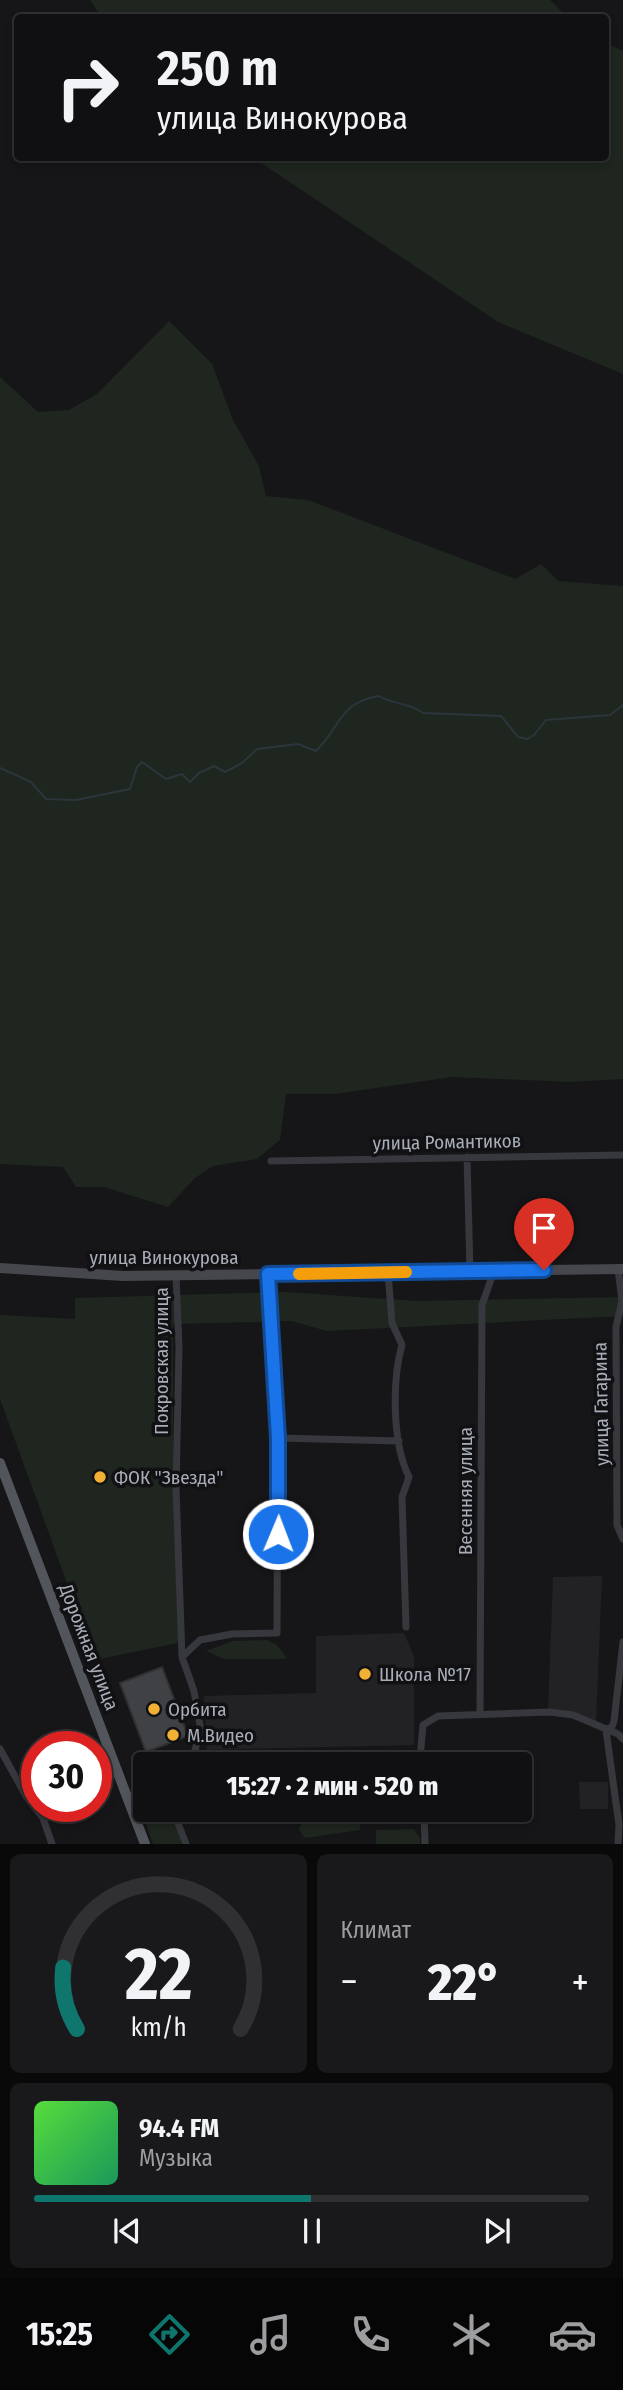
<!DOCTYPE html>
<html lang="ru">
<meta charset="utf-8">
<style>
:root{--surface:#101012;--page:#19191b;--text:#f1f3f6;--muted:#9c9d9f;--line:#303032;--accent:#0f766e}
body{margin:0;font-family:"Fira Sans Condensed",sans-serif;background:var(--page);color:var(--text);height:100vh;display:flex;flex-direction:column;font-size:26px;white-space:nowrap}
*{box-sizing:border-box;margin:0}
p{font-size:23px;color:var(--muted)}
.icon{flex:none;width:38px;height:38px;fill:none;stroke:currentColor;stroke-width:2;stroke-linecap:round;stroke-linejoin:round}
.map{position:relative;height:1844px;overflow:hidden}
.panel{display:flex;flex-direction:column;gap:10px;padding:10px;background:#09090a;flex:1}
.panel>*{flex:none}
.guide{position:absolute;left:14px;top:14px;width:595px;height:147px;border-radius:7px;box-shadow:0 4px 10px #0003,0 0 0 2px var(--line);background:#101012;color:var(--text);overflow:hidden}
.speed{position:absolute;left:21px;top:1731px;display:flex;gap:14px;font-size:35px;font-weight:700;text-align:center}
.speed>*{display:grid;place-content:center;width:91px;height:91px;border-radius:50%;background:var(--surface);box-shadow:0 4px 10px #0003,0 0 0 2px var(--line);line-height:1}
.speed .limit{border:10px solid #d22;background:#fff;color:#111}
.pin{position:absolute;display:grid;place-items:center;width:60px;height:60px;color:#fff;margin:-72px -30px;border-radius:50% 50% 50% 0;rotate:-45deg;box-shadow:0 0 7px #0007}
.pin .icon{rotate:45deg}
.me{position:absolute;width:77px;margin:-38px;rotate:1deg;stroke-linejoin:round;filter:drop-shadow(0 0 5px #0008)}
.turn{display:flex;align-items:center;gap:24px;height:147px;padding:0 28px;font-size:32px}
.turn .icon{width:91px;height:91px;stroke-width:2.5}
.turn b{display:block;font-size:49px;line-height:60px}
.big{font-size:52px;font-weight:800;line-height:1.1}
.panel .widget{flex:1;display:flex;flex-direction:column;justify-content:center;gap:10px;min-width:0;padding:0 24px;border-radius:10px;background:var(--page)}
.panel .dial{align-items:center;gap:0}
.dial svg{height:182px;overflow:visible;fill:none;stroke:var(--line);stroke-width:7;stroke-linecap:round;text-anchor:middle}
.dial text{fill:var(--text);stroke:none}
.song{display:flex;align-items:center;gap:21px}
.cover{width:84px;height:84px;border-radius:10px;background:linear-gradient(135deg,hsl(110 70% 55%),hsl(150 70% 35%))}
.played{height:7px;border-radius:4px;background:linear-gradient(90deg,var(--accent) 50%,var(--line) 50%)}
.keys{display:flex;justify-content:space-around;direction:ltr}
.heat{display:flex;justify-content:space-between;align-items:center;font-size:38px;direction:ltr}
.panel .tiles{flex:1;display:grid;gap:10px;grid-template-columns:1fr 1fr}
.widget:last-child{grid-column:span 2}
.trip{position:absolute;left:133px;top:1752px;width:399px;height:70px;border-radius:7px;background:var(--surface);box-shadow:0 4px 10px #0003,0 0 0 2px var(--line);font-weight:800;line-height:70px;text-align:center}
.menu{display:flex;height:112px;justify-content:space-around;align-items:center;background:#060607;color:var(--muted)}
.menu .icon{width:49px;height:49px}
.menu .active{color:var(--accent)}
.menu b{font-size:32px;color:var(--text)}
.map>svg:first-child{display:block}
.built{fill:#222225}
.green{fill:#1e261f}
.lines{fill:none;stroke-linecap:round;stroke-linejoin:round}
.stream{stroke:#2c353c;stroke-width:2}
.building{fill:#404145;stroke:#303034;stroke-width:2}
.street{stroke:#37383d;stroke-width:7}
.secondary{stroke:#45474d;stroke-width:10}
.primary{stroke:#53555c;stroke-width:10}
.route-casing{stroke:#114b97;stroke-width:18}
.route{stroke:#1a73e8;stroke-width:12}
.slow{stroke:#f59e0b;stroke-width:12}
.poi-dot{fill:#f2b134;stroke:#111113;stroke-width:2.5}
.labels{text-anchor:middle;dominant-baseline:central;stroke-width:7;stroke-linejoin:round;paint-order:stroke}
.street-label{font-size:19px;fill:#a8adb8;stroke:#111113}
.poi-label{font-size:19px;fill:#a8adb8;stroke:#111113;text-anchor:start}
</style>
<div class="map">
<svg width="623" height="1844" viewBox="0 0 623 1844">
<rect width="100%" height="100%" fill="#161618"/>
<!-- built -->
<path class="built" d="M602 1576 596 1723 548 1711 553 1577Z
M404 1633 414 1656V1745L207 1750 204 1696 316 1693V1636Z
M579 1782H608V1809H580Z"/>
<!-- green -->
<path class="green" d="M90 0H550L567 17 102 18Z
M606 43 623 51V374L498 322 254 158H606Z
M169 321 212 364 233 420 259 466 266 496 308 500 515 579 541 564 558 581 623 586V1079L570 1082 452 1077 335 1094H286L280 1140 257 1159 213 1166 195 1178 168 1207 104 1187H76L63 1167 0 1164V377L38 412 69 410 97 394Z
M286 1292 417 1301 623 1297V1316L327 1331 291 1321 173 1324V1488L178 1639 177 1643 95 1660 0 1399V1315L75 1319V1298Z
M267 1640 277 1645 286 1657 285 1659H224L206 1651 233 1641Z
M147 1810H170L182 1844H153L142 1812Z
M306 1810 361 1811 360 1830 305 1838 299 1830Z
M414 1829 420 1838V1844H376V1830Z"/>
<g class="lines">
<!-- stream -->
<path class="stream" d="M0 768 31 782 46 799 76 800 130 789 137 767 142 762 166 779 182 774 190 782 199 773 214 766 225 772 242 763 257 749 298 744 316 751C340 728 339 702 379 696 393 705 409 702 423 713L501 716 518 737 527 739 534 735 546 720 610 715 623 705"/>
</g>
<!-- building -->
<path class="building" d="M162 1667 188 1736 146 1752 120 1683Z"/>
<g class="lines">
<!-- street -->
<path class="street" d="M467 1157 470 1271
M271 1161 623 1155
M618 1269 622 1301 616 1327 617 1525 623 1539
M388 1272 392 1323 402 1345C392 1380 392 1443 409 1477L402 1497 406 1627
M176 1275 179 1347 176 1488 182 1657
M278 1438 399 1441
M480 1714 482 1305 494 1271
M0 1749 26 1796 43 1818 52 1844
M193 1756 201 1731 194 1691 182 1657 200 1640 232 1634 277 1633 278 1438 268 1274
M185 1764 193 1756 420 1758 423 1725 438 1716 549 1712 573 1715 618 1734 623 1739
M130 1806 145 1799
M173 1810 186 1844
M424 1810 425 1844
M618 1844 619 1825 606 1730 612 1727 614 1721 623 1642"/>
<!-- secondary -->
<path class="secondary" d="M0 1268 123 1276 623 1269"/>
<!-- primary -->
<path class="primary" d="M0 1463 145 1844"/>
</g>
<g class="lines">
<defs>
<path id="route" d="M278 1534V1438L268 1274 544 1270"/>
</defs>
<!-- route casing -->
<use href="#route" class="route-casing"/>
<!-- route -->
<use href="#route" class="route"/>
<!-- slow -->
<path class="slow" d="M299 1274 406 1272"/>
</g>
<!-- markers -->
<g class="poi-dot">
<circle cx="100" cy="1477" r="7"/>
<circle cx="365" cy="1674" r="7"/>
<circle cx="154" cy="1709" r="7"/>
<circle cx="173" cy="1735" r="7"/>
</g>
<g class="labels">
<!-- street labels -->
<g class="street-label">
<text transform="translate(447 1142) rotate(-1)">улица Романтиков</text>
<text x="164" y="1257">улица Винокурова</text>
<text transform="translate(161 1361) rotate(-90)">Покровская улица</text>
<text transform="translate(601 1404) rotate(-91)">улица Гагарина</text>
<text transform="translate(465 1491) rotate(-90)">Весенняя улица</text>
<text transform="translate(89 1647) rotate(69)">Дорожная улица</text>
</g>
<!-- poi labels -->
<g class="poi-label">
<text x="114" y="1477">ФОК "Звезда"</text>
<text x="379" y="1674">Школа №17</text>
<text x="168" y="1709">Орбита</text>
<text x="187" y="1735">М.Видео</text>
</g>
</g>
</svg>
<div class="speed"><div class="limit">30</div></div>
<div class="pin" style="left:544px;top:1270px;background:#d93025"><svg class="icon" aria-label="arrive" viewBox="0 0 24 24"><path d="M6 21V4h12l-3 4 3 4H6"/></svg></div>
<svg class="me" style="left:278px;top:1534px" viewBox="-20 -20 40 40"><circle r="17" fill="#1a73e8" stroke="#fff" stroke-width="3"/><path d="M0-11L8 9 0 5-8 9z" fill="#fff"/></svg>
<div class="trip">15:27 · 2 мин · 520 m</div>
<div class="guide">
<div class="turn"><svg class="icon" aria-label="right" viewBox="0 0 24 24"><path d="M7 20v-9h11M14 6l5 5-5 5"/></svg><div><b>250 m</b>улица Винокурова</div></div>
</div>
</div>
<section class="panel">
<div class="tiles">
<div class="widget dial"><svg viewBox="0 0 100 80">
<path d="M14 69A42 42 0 1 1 86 69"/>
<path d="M14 69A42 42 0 0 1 8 42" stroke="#0f766e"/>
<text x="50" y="56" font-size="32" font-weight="700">22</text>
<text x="50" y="72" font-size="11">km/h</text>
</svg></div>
<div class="widget"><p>Климат</p>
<div class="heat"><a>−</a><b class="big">22°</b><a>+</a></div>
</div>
<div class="widget">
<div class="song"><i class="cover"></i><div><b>94.4 FM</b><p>Музыка</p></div></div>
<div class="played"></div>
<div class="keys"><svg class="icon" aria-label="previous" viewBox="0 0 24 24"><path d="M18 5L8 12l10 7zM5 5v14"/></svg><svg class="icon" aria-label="pause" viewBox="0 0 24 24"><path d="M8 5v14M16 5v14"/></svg><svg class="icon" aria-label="next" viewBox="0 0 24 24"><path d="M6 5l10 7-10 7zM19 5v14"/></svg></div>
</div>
</div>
</section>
<nav class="menu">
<b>15:25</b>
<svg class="icon active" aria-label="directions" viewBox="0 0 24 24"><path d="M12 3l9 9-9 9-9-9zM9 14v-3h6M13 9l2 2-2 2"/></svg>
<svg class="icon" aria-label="music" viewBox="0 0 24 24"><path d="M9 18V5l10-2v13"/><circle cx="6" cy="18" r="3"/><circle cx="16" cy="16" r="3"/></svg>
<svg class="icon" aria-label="phone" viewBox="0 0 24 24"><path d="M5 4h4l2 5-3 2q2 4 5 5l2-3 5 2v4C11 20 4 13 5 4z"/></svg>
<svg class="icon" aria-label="climate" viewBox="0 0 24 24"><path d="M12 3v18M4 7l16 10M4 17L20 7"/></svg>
<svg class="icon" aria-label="car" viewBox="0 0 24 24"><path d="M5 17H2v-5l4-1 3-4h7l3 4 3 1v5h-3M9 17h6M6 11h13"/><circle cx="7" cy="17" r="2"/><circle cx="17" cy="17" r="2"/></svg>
</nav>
